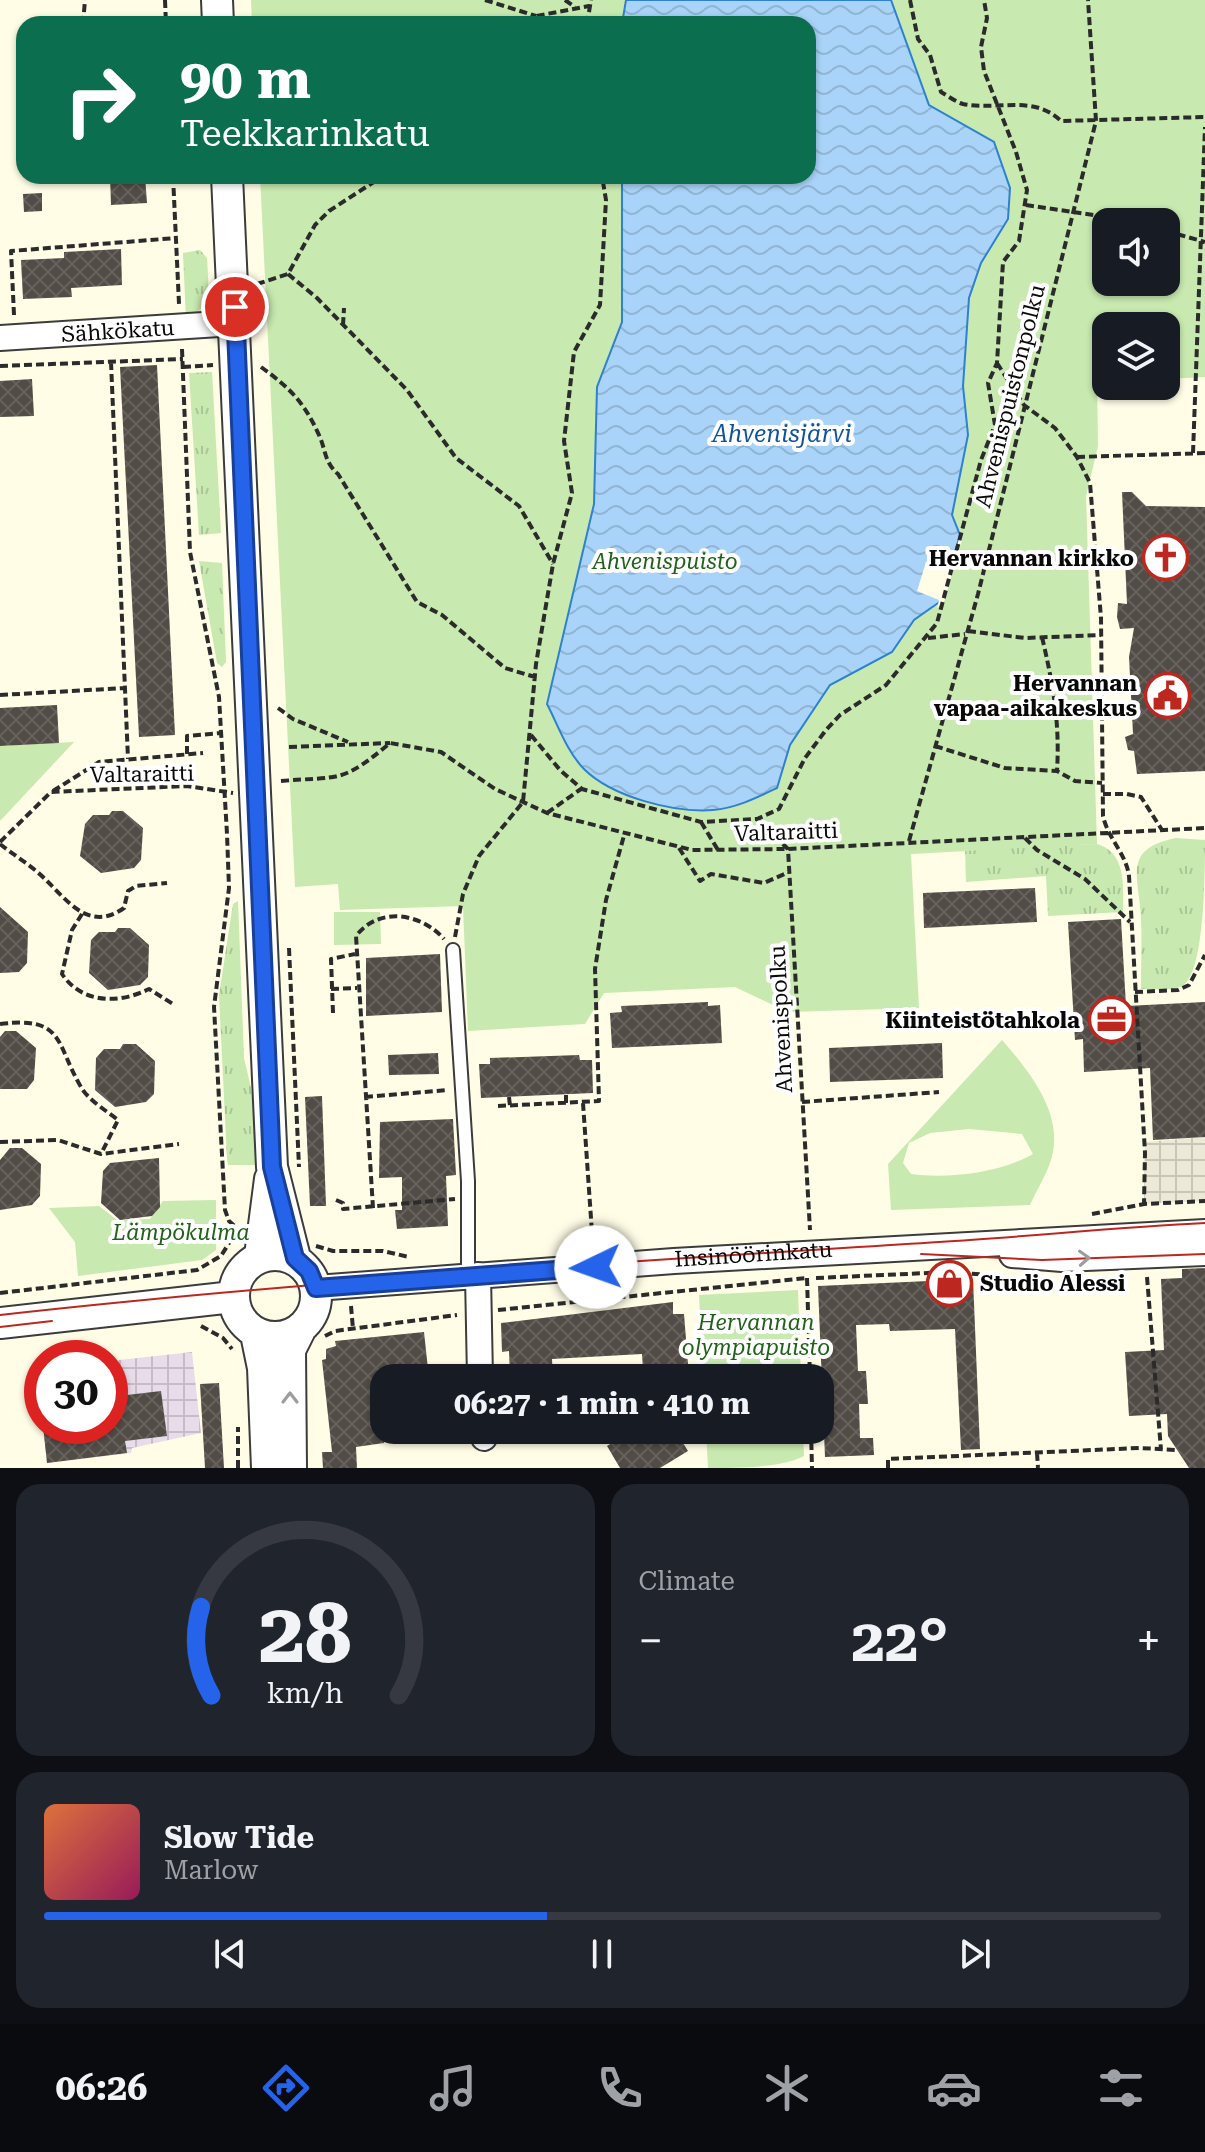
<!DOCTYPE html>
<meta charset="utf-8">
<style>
:root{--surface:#171b24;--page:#20242c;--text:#f1f3f6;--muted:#9ea1a6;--line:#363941;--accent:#2563eb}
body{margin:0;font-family:"Roboto Serif",serif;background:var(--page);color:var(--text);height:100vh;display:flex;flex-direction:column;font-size:30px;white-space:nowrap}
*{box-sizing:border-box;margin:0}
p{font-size:26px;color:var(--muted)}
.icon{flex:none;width:44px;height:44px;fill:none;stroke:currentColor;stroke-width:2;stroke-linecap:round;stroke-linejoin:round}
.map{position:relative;height:1468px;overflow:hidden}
.panel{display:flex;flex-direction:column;gap:16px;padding:16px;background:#0d0f14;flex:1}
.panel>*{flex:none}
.hud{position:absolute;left:16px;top:16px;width:800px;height:168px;border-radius:24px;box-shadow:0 2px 6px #0004;background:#0b6e4f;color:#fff;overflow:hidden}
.tools{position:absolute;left:1092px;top:208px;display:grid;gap:16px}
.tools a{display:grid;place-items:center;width:88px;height:88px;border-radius:16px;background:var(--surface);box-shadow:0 2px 6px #0004;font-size:40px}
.speed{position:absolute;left:24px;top:1340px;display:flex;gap:16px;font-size:40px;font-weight:700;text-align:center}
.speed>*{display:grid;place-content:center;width:104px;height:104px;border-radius:50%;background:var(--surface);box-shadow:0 2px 6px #0004;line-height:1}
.speed .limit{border:12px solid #d22;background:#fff;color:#111}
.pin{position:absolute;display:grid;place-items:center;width:68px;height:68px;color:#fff;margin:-34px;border:4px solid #fff;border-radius:50%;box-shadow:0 2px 8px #0007}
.me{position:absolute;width:88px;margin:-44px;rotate:267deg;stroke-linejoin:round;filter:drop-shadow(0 0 6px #0008)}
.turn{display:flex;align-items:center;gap:28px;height:168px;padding:0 32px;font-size:36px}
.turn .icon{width:104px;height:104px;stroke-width:2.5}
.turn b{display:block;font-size:56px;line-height:68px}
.big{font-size:60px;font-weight:700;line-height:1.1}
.panel .tile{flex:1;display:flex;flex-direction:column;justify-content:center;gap:12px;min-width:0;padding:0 28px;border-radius:24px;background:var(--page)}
.panel .dial{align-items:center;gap:0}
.dial svg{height:208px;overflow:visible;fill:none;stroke:var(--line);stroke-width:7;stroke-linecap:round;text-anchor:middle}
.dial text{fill:var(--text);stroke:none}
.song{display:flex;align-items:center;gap:24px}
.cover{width:96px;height:96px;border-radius:12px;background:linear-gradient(135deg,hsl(20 70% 55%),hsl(330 70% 35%))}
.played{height:8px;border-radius:4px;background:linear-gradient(90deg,var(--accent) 45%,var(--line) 45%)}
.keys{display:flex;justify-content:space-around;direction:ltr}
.heat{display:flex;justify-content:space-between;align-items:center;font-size:44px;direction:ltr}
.panel .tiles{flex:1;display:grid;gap:16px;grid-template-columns:1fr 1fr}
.tile:last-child{grid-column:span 2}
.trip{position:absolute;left:370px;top:1364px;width:464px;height:80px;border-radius:24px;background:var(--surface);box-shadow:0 2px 6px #0004;font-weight:700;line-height:80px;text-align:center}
.dock{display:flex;height:128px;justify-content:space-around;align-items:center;background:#090b0e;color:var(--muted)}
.dock .icon{width:56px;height:56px}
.dock .selected{color:var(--accent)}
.dock b{font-size:36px;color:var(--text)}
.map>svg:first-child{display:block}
.industrial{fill:url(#industrial-grid)}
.grass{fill:url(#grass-tufts)}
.park{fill:#c8e9b0;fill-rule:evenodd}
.plaza{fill:url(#plaza-grid)}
.water{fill:url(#water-waves);stroke:#2e80d1;stroke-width:2}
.pier{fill:#fffde6}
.building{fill:url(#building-cross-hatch)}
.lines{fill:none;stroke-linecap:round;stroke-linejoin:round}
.service-casing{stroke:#3c3c3c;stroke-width:16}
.minor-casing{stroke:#3c3c3c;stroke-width:28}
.tertiary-casing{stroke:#3c3c3c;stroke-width:34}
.path{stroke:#2b2b2b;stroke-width:4;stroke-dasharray:8 4;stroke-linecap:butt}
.service{stroke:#fff;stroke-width:12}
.minor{stroke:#fff;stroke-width:24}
.tertiary{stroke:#fff;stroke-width:30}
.tram{stroke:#bc271f;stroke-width:2}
.oneway{stroke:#9d9d9d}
.route-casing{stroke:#184099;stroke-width:20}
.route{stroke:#2563eb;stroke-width:14}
.labels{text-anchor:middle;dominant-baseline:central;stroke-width:8;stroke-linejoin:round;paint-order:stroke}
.street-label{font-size:22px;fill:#090909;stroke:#fff}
.poi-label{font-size:22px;font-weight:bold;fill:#090909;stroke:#fff;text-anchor:end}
.park-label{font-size:22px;font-style:italic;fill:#216119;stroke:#fff}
.water-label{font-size:24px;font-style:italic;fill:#11529d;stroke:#fff}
</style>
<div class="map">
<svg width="1205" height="1468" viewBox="0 0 1205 1468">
<defs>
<pattern id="industrial-grid" width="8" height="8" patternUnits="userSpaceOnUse" patternTransform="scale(2)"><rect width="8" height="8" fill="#e9dcea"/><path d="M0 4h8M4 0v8" fill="none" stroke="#c6bbc7"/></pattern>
<pattern id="grass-tufts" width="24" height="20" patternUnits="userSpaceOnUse" patternTransform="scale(2)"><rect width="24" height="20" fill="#c8e9b0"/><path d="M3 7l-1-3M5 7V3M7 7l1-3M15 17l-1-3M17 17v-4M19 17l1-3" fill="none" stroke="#aac696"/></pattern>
<pattern id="plaza-grid" width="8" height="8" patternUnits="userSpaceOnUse" patternTransform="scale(2)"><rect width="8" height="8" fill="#ede9d7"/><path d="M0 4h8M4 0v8" fill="none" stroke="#cac6b7"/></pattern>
<pattern id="water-waves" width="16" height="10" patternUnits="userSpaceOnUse" patternTransform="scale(2)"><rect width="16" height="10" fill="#a9d3f8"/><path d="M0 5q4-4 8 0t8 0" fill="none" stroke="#90b4d3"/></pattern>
<pattern id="building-cross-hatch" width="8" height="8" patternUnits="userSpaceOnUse" patternTransform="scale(2)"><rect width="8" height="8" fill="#524c46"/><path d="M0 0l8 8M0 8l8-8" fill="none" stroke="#66615c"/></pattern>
</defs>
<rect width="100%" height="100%" fill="#fffde6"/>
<!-- industrial -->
<path class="industrial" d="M192 1352 201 1433 132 1448 131 1453 47 1463 43 1426H110V1361Z"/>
<!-- grass -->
<path class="grass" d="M200 250 207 258C208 283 214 307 186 319L183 253Z
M212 372 221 533 199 535 189 373Z
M199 561 222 563 226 662 222 667 217 663Z
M1176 838 1205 840C1205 872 1205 967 1184 985 1174 991 1153 989 1141 989 1141 966 1142 943 1141 920 1140 879 1120 849 1176 838Z
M1097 844C1127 853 1123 886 1123 912L1048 916 1046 876 966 882 965 849Z
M238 901 244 1058 256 1109 257 1165H228L227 1159 219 995 233 904Z"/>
<!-- park -->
<path class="park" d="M251 0H1205V377L1166 379V326H1106V381L1097 382 1098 446 1086 496 1097 844 911 854 919 1008 788 1012 735 987 604 993 585 1024 468 1031 463 906 340 910 338 884 295 887 260 176H808V24H252ZM1106 222H1166V282H1106Z
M74 742 0 821V746Z
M334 912H380L381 944 334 945Z
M1002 1040C1028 1070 1061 1110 1053 1152 1050 1169 1037 1189 1030 1205L891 1210 888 1164ZM969 1129 1022 1134 1033 1154C1000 1173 948 1179 911 1174L903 1163 909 1143 930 1133Z
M216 1200V1250L202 1260 78 1276 75 1242 49 1208 99 1206 117 1220 150 1219 163 1201Z
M798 1290 801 1378H703L699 1295Z
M706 1430H803L804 1456C781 1468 736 1468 708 1468Z"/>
<!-- plaza -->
<path class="plaza" d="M1205 1137V1201L1144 1204 1145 1142Z"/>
<!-- water -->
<path class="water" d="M626 0H891L929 105 994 142 1010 188 1008 219 981 263 969 298 963 386 968 435 952 515 960 535 941 601 914 620 892 652 830 685 790 745 777 788C756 798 736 808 713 810 674 813 612 797 584 769 567 752 558 725 547 704L594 504 597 387 622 322V176H808V24H622Z"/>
<!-- pier -->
<path class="pier" d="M959 539 962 540 944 602 937 608 939 600 917 591 926 562 951 565Z"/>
<!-- building -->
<path class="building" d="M110 176H145L147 203 111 205Z
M42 193V211L24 212 23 194Z
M121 249 122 285 71 288 72 297 23 299 21 260 64 258V252Z
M157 365 175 735 139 737 120 367Z
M32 379 34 416 0 417V381Z
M1122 492H1132L1146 506 1205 507V771L1137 774 1134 751 1128 750 1125 737 1133 734 1129 657 1134 628 1120 629 1117 617 1118 603 1127 604Z
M57 705 59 743 0 746V708Z
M112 811H123L143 828 141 860 134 868 101 873 80 856 85 824 93 815H109Z
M1035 888 1037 922 924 928 923 893Z
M0 907 28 932 27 963 19 972 0 973Z
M1121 919 1126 1006 1205 1002V1137L1153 1140 1150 1068 1084 1072 1083 1039 1075 1040 1068 922Z
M118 928H130L149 945 148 977 140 985 108 990 89 973 91 940 99 932H115Z
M440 954 442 1012 366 1016V958Z
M708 1002V1006L720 1005 722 1043 612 1048 610 1013 622 1012 621 1006Z
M5 1031H16L36 1048 34 1080 27 1089H0V1037Z
M942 1043 943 1078 830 1082 829 1048Z
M123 1044H136L155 1061 154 1094 146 1102 115 1107 95 1090 96 1058 104 1049H120Z
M438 1053 439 1074 389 1075 388 1055Z
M579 1055 580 1060H592L593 1093 481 1098 479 1064H490V1058Z
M322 1096 326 1206H310L305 1097Z
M453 1119 456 1175 446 1176 448 1226 397 1229 395 1210H402V1177L379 1178 380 1122Z
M10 1148H22L41 1164 40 1196 32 1205 0 1210V1160Z
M159 1158 160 1207 152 1216 120 1220 101 1203 103 1171 110 1163Z
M1205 1268V1468H1189L1168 1436 1167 1414 1129 1416 1125 1352 1164 1350 1161 1279 1182 1278V1269Z
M973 1279 980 1449 961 1450 955 1329 890 1331 889 1324 856 1325 858 1371H866L868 1404H859L860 1438H873L874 1455 825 1457 818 1286Z
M673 1302V1314H684L688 1364 643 1370 642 1354 552 1359 553 1378H510L509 1351 502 1352 501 1323Z
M424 1332 429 1378H384V1443L356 1447 357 1468H323L322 1452H332L322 1360 326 1359V1349L336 1346 335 1341Z
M219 1383 224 1468H205L200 1384Z
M161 1391 167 1436 125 1441 127 1453 47 1463 43 1426H110V1397Z
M633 1430H675L688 1451 660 1468H620L607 1446Z"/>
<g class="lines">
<defs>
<path id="service" d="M453 950 468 1181V1276"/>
<g id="minor">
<path id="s1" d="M0 338 235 323"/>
<path d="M1012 1255 1062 1259 1205 1253"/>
<path d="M478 1275 480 1378"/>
<path d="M316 1288 674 1261 1205 1232"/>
<path d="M483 1430 484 1438"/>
</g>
<path id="tertiary" d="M217 0 218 24
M227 176 272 1167 295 1258
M234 1296a41 41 0 1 1 82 0a41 41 0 1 1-82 0Z
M260 1256 270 1179
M0 1323 233 1297
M256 1334 263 1368 267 1468
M291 1468 290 1350 300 1330"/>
</defs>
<!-- service casing -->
<use href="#service" class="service-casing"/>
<!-- minor casing -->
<use href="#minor" class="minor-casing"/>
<!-- tertiary casing -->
<use href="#tertiary" class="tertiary-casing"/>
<!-- path -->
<path class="path" d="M165 0 166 24
M485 0 536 16
M565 0 575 7
M910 0 918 39 930 55 941 92C948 96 956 102 963 104 998 111 1033 94 1061 121L1205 117
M83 24 85 0
M528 24 536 16 589 6
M587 24 591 0
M173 176 179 304
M435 176 436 179
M1026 205 1141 222
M1166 231 1205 242
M288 274 317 298 407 390 456 458 519 506 553 564
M257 284 288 274 315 225 329 211 383 176
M14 315 11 251 176 238
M343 325 344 308
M182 349 190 552 219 697 227 834 229 888 214 1007 225 1210 229 1221 238 1229
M111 362 128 759
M997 363 1024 405 1055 428 1077 457 1090 483 1101 618 1103 816C1108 839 1126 853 1129 876L1145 1153 1144 1204
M0 366 183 359
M183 367 213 365
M261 367C290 388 304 402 319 435 326 450 324 462 338 474L417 602 442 615 505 668 535 677
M1193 453 1205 127
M1077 457 1205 453
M968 631 1025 638 1101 635
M1042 637C1053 684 1060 723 1057 771
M928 638 965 634
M0 695 125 688
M278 708 293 719 348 742
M531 735 560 770 582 789 701 822 757 819 779 809 805 758 826 730 840 715 886 685 937 623 981 460 995 425 988 383 997 363 1003 262 1019 241 1027 190 1016 152 984 71 981 47 987 18 984 0
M935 746 1005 768 1057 771 1075 781 1102 783
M289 747 390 743
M187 754V736L221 733
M281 781C341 776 341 784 390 743L441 752 495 789 547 813 692 850 788 849 1205 828
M53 791 99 762 203 753
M1103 794H1127L1141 797 1162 830
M547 813 581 789
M757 819 788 849 810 1230
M701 822 718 850
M1025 838 1037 850 1085 879 1130 922
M909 841 978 594 1096 121 1088 0
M0 842 51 792 187 786 233 793
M0 844C15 856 32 866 45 879 67 900 89 933 124 908L128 891 136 886 167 883
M679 848 700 881 711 874 764 883 789 872
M82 914 72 930 62 974C82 1004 119 1004 149 989L173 1004
M455 937 463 894 479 856 523 802 536 664 553 564 572 493 564 441 574 352 600 305 606 200 602 176
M289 948 299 1167
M331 989 357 988
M1135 992 1178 990 1189 985 1205 955
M333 1013 331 959 355 954
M0 1024C65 1016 55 1043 81 1087 88 1100 107 1111 118 1120L101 1154
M566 1095V1104
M365 1097 448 1090
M509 1097 510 1106
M802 1102 939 1092
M583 1103 593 1247
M498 1106 599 1101 595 969 606 900 625 832
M0 1142 58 1140 101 1154 179 1144
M336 1200 343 1203V1209L455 1199
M373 1208 356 936C379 906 421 913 444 939
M1092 1214 1144 1204 1205 1201
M316 1246 333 1251H383L409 1257
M1147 1277 1161 1450
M807 1278 810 1378
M816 1278 950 1272 1003 1276
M0 1293 197 1270 221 1256 237 1230
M351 1306 353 1329
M498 1310 807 1278
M201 1326 223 1338 232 1349
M325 1336 335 1331 457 1315
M811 1430 812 1468
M1037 1453 1038 1468
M238 1468V1427
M888 1468V1459L1139 1448 1177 1450"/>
<!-- service -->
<use href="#service" class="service"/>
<!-- minor -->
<use href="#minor" class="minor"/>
<!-- tertiary -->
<use href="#tertiary" class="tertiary"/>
<!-- tram -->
<g class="tram">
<path d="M921 1254 1042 1260 1205 1254"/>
<path id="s2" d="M0 1315C312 1280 625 1262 939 1242 1027 1237 1116 1227 1205 1223"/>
<path d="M0 1327 52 1321"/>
</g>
</g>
<!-- one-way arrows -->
<defs><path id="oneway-chevron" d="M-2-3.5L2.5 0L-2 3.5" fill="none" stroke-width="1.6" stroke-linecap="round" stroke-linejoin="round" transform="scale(2)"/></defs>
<g class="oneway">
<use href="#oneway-chevron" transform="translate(1084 1258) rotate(-3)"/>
<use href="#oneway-chevron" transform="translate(290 1398) rotate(-90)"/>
</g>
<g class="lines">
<defs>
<path id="route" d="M235 307 272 1167 295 1258 309 1271 316 1288 596 1267"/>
</defs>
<!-- route casing -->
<use href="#route" class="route-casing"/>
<!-- route -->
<use href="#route" class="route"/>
</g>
<!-- icons -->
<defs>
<symbol id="church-ring" viewBox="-11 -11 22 22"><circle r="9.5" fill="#fff" stroke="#bc271f" stroke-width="1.5"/><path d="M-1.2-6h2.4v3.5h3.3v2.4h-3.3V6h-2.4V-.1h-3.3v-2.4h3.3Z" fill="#bc271f"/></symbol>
<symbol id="civic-ring" viewBox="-11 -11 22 22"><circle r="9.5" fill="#fff" stroke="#bc271f" stroke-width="1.5"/><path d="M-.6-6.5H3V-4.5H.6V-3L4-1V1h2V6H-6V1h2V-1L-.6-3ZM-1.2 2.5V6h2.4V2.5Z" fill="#bc271f"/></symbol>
<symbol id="office-ring" viewBox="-11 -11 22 22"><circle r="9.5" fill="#fff" stroke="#bc271f" stroke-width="1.5"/><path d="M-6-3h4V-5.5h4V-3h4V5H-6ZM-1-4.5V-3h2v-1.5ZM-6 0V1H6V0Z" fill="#bc271f"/></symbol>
<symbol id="shop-ring" viewBox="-11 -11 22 22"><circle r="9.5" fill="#fff" stroke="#bc271f" stroke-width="1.5"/><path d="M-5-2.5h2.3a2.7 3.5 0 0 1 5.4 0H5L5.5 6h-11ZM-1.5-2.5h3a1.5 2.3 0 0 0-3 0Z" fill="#bc271f"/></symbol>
</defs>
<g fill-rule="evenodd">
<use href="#church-ring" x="1140" y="532" width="51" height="51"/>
<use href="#civic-ring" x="1142" y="670" width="51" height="51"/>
<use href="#office-ring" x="1086" y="994" width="51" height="51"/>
<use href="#shop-ring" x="924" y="1258" width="51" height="51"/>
</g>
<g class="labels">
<!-- street labels -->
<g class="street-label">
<text stroke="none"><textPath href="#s1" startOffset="118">Sähkökatu</textPath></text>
<text transform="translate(1010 396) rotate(-76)">Ahvenispuistonpolku</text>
<text transform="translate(142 774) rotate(-1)">Valtaraitti</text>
<text transform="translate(786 832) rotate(-2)">Valtaraitti</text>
<text transform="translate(781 1019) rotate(-93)">Ahvenispolku</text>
<text stroke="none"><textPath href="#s2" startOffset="756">Insinöörinkatu</textPath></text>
</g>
<!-- poi labels -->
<g class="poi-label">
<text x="1134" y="558">Hervannan kirkko</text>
<text x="1137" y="683">Hervannan<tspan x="1137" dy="25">vapaa-aikakeskus</tspan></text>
<text x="1080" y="1020">Kiinteistötahkola</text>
<text x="980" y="1283" text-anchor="start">Studio Alessi</text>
</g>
<!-- park labels -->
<g class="park-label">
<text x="665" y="561">Ahvenispuisto</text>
<text x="181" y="1232">Lämpökulma</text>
<text x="756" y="1322">Hervannan<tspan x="756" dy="25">olympiapuisto</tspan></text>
</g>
<!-- water labels -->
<g class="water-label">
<text x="782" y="434">Ahvenisjärvi</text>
</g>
</g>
</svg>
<div class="tools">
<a><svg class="icon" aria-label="sound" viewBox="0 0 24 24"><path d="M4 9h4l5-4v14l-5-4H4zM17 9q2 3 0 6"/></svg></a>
<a><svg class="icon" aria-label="layers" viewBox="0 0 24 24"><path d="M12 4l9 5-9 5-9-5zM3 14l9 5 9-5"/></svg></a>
</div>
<div class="speed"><div class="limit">30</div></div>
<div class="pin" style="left:235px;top:307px;background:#d93025"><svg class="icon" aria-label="arrive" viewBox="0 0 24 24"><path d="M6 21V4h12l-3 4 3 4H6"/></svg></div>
<svg class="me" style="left:596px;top:1267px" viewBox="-20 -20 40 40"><circle r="19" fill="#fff"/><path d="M0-13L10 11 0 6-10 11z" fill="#2563eb"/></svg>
<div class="trip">06:27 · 1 min · 410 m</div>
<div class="hud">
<div class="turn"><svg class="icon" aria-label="right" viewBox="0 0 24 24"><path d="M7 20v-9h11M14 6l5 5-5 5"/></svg><div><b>90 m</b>Teekkarinkatu</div></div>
</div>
</div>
<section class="panel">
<div class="tiles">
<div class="tile dial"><svg viewBox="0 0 100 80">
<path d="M14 69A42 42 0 1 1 86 69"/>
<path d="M14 69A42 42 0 0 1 10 35" stroke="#2563eb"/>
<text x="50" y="56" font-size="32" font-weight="700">28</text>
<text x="50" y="72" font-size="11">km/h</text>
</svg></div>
<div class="tile"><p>Climate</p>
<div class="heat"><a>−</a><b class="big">22°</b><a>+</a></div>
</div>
<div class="tile">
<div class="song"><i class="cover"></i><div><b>Slow Tide</b><p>Marlow</p></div></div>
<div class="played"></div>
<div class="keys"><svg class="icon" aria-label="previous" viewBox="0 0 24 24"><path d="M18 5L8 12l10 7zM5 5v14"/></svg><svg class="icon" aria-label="pause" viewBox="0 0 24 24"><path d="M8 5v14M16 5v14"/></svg><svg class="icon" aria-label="next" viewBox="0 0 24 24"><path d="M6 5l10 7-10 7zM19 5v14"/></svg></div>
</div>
</div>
</section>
<nav class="dock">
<b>06:26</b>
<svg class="icon selected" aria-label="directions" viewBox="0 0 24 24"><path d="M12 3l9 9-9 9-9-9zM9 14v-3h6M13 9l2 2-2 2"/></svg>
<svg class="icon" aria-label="music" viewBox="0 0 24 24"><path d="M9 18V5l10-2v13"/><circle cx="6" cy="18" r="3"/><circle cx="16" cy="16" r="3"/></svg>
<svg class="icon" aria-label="phone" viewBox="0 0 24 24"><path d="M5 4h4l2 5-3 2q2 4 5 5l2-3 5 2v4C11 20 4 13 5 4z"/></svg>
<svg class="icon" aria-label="climate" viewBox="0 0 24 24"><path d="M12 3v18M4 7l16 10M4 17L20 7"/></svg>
<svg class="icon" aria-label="car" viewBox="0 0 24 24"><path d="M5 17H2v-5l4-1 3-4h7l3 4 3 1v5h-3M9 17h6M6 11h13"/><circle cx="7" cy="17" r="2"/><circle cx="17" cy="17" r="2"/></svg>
<svg class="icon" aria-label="filters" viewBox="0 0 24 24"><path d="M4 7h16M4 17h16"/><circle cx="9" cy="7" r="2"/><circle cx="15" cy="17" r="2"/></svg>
</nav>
